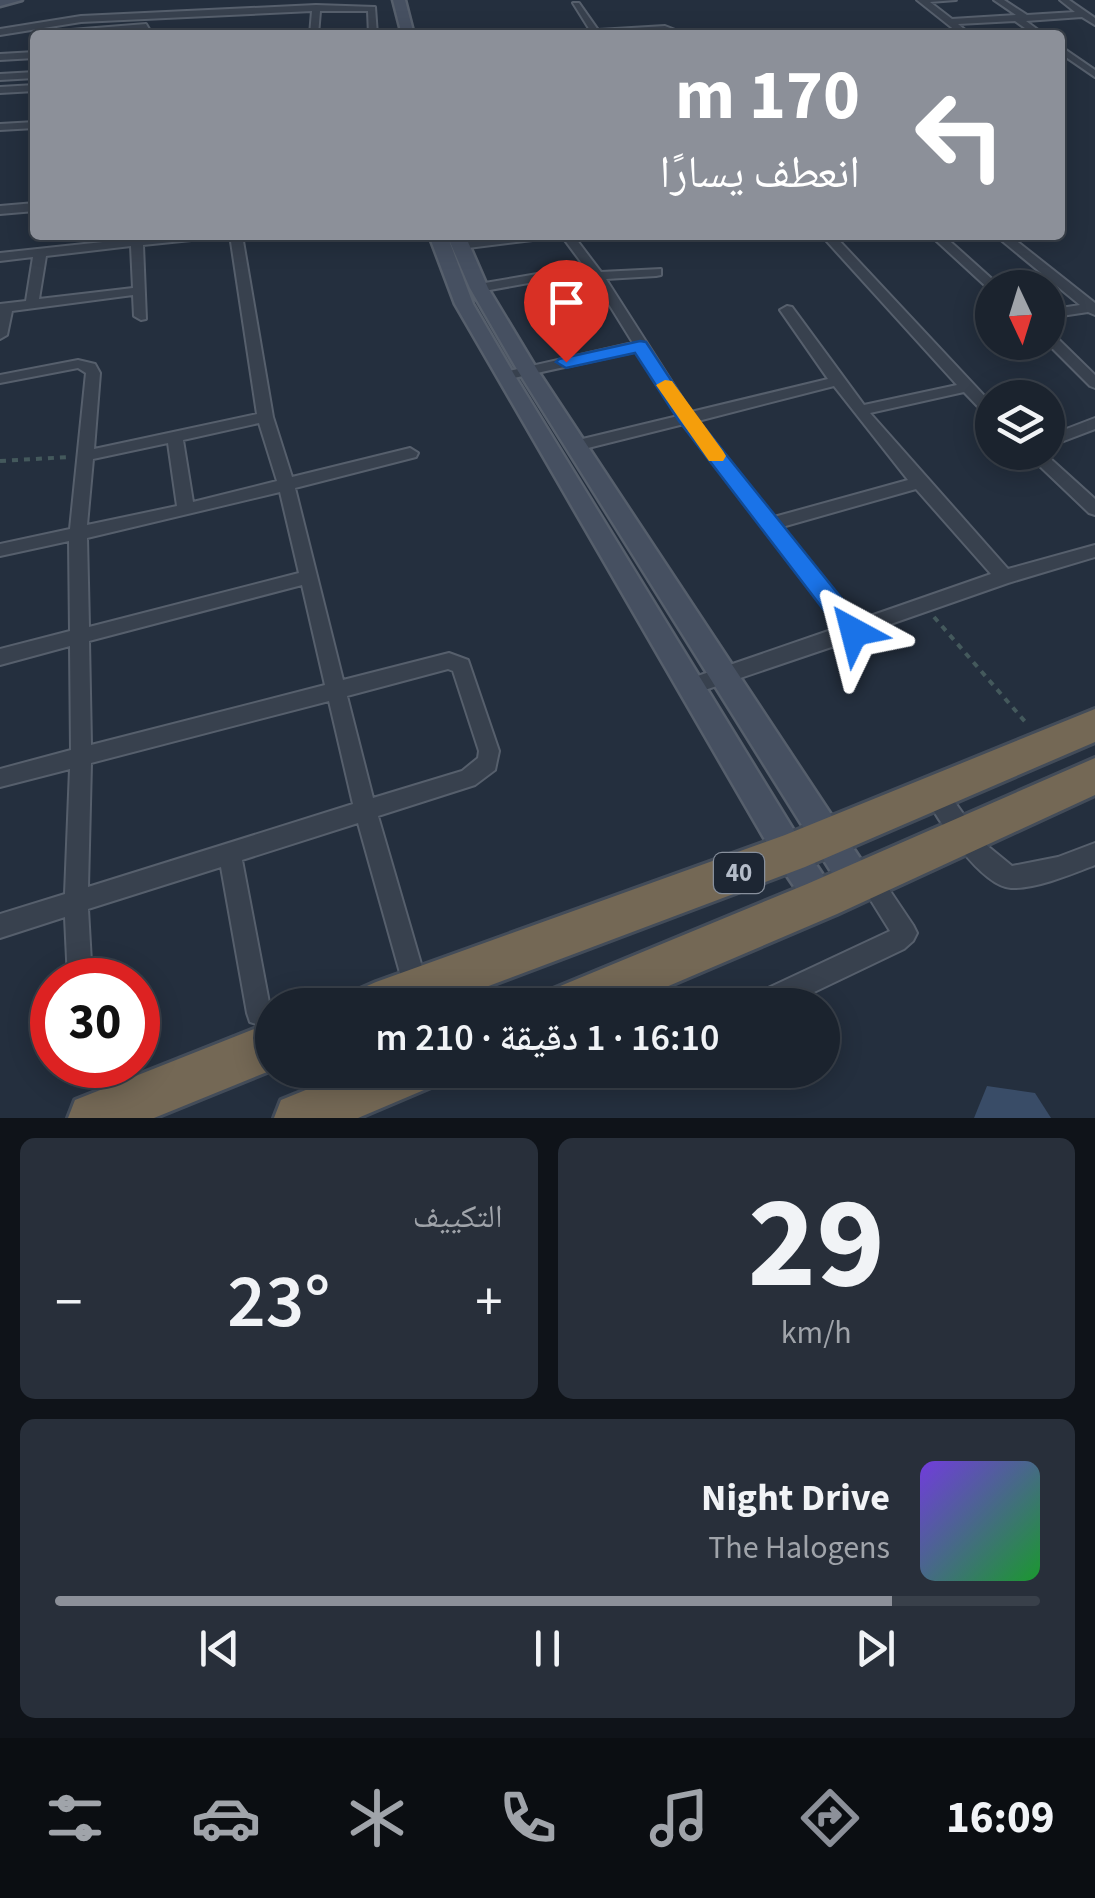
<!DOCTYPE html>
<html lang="ar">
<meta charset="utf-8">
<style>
:root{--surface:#1b232e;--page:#282f3a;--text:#f1f3f6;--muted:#a0a4aa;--line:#39404a;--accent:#8c9099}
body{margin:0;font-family:"Source Sans 3","Noto Naskh Arabic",sans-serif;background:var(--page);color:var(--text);direction:rtl;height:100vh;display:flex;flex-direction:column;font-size:38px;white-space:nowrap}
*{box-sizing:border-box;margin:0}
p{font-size:32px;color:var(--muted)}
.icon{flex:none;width:55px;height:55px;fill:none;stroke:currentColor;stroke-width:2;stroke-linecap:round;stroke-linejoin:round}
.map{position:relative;height:1118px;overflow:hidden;direction:ltr}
.sheet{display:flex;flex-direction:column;gap:20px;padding:20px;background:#0f1319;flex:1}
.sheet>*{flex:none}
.top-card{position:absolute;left:30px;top:30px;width:1035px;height:210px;border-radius:10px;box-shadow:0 5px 25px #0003,0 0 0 2px var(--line);direction:rtl;background:#8c9099;color:#fff;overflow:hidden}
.needle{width:65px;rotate:176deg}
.fabs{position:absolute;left:975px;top:270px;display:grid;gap:20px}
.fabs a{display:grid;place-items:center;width:90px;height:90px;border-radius:50%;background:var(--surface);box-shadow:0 5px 25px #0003,0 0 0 2px var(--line);font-size:50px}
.speed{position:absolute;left:30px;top:958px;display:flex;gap:20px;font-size:50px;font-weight:700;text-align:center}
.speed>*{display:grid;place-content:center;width:130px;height:130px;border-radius:50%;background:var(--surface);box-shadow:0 5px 25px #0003,0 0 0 2px var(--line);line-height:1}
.speed .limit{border:15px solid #d22;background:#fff;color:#111}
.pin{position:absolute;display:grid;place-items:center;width:85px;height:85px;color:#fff;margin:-102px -42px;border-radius:50% 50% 50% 0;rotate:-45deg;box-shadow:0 0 10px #0007}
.pin .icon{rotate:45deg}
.me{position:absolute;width:110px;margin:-55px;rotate:322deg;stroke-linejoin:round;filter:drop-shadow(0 0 8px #0008)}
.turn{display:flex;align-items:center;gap:35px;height:210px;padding:0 40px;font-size:45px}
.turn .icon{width:130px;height:130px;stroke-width:2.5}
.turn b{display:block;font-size:70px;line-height:85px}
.big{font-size:75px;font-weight:600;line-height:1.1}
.sheet .card{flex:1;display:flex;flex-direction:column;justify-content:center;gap:15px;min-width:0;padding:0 35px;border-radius:15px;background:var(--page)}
.sheet .dial{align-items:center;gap:0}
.dial b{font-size:130px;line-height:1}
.song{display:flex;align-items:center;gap:30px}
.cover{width:120px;height:120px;border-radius:15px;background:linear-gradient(135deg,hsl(260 70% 55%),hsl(130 70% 35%))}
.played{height:10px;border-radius:5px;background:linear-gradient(90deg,var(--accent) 85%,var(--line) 85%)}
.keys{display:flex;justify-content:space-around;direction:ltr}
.heat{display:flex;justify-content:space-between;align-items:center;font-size:55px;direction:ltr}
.sheet .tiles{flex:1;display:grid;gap:20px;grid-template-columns:1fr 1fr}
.card:last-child{grid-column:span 2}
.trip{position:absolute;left:255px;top:988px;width:585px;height:100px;border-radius:50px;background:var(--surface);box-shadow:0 5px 25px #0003,0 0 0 2px var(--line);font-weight:600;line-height:100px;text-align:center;direction:rtl}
.tab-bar{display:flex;height:160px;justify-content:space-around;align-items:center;background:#0b0e12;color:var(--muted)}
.tab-bar .icon{width:70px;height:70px}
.tab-bar .selected{color:var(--accent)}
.tab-bar b{font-size:45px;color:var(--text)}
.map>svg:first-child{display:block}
.water{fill:#394c67}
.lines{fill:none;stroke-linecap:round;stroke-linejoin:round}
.street-casing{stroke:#565f6c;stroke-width:4}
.secondary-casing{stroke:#565f6c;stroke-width:5}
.highway-casing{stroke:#434c59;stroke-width:6}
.path{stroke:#44595c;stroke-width:4;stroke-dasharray:6 6;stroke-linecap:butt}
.street{fill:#38414e;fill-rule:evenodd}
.secondary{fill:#465061;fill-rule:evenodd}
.highway{fill:#746855;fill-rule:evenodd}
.route{fill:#1a73e8;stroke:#114b97;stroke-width:2.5}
.slow{fill:#f59e0b}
.labels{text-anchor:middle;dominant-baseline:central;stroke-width:10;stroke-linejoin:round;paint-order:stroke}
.shield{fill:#1d2633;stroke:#878f9c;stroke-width:2.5}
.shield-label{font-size:25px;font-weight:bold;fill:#b4bcc9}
</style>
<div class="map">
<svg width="1095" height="1118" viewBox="0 0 1095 1118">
<rect width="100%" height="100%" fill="#242f3e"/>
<!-- water -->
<path class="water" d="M987 1086 1035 1093 1051 1118H974Z"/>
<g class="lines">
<defs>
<path id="street" d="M917 0H956L930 2 952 19 1016 15 994 0H1004L1027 15 1075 12 1060 0H1069L1095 18V25L1082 17 1026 21 1045 35H1035L1015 21 958 24 971 35H961Z
M573 3H579L598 30 665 26 688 35 664 32 593 35Z
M316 5 375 7 377 35H369L368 11H320L318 35H310L312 11 81 22 0 35V29L81 16Z
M146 24 149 29 42 35 46 32Z
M1060 46 1095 70V77L1060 53Z
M35 52V58L0 60V54Z
M35 72V78L0 80V74Z
M35 85V91L0 93V87Z
M35 122V128L0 130V124Z
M35 203V211L0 214V206Z
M168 235H207L201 239 143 245 146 319 141 320 134 316 133 295 12 311 7 335 0 339V304L26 301 33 257 0 261V253ZM131 246 133 288 39 299 46 256Z
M230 235H242L273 417 292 477 410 448 418 453 416 457 295 488 343 680 449 653 468 660 499 751 495 770 475 785 378 816 433 1005H409L358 823 242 860 271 1013 268 1022 259 1025 250 1022 247 1013 221 867 88 909 92 980H68L65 917 0 938V914L65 894 70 769 0 787V769L71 750 70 646 0 665V649L70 631 69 541 0 556V544L70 529 86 373 78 368 0 383V375L78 360 95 364 100 373 94 449 257 414ZM259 423 277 481 193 502 183 440ZM168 443 177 506 87 525 93 459ZM280 492 299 573 89 627 87 538ZM302 585 325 685 91 745 89 641ZM448 669 453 671 479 751 478 758 462 771 373 798 347 696ZM329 701 353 804 88 887 91 763Z
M511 235H547L541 239 460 249 454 245 460 241Z
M561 235H573L601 272 661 269V275L656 276 606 279 691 412 828 379 780 310 787 306 792 307 864 405 957 385 822 236 834 235 992 404V418L987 416 964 392 870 413 1008 569 1095 545V557L1008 583 862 634 861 637 693 694 686 692 683 686 686 680 840 627 684 424 576 451 570 450 568 446 570 442 678 416 638 351 505 380 500 379V373L633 343 589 272 479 292 472 288 479 284 584 266ZM834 386 908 480 774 517 698 421ZM916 489 991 574 856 621 782 527Z
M930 235H943L1002 288H992L991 291Z
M995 235H1009L1095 303V315L1088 312 1048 318V310L1080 305Z
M1048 333 1053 334 1095 375V388L1090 386 1046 342Z
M1095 418V429L1048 447V436Z
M1025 452H1043L1095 499V515L1089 513Z
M933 780 941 783 984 843 1012 866 1058 857 1095 843V865C1072 874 1036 889 1011 888 980 886 935 816 922 790L925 783Z
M868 867 876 870 913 925 917 933 913 941 904 949 787 1005H766L763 998 766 989 890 931 857 878 860 870Z
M71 1065H97L98 1073 94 1082 85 1086 76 1082Z"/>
<path id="secondary" d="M0 0H22L0 6Z
M393 0H405L414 35H402Z
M429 235H447L473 304 515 376 801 842 839 899 834 910 822 915 810 910 779 864 455 304Z
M447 235H465L488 288 538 371 869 872 873 883 869 894 857 899 845 894 518 371 470 288Z"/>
<path id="highway" d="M1095 709V742L805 867 438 1005H353L360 989 376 982 785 835Z
M1095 758V795L837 914 624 1005H546L553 989 807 884Z
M272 1022V1070L154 1118H68L75 1100Z
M355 1070H438L431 1087 358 1118H274L281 1100Z"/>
</defs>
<!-- street casing -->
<use href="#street" class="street-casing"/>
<!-- secondary casing -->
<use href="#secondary" class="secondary-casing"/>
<!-- highway casing -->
<use href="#highway" class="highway-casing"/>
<!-- path -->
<path class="path" d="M0 461 69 457
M934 617 1028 725"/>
<!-- street -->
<use href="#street" class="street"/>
<!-- secondary -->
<use href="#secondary" class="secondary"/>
<!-- highway -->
<use href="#highway" class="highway"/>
</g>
<!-- route -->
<path class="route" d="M640 341 646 342 692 412 863 625 866 632 863 639H846L679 421 635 353 566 368 556 362 559 359Z"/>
<!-- slow -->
<path class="slow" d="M665 380 672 381 723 451 726 456 723 461H709L656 385Z"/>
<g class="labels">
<!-- shield labels -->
<rect class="shield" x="714" y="853" width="50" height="40" rx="8"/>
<g class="shield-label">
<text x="739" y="873">40</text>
</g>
</g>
</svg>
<div class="fabs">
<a><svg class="needle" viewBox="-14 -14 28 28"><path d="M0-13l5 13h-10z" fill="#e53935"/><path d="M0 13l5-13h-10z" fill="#a0a4aa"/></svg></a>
<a><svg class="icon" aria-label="layers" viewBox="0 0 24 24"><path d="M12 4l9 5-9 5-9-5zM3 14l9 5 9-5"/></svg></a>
</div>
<div class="speed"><div class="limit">30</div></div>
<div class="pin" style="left:566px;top:362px;background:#d93025"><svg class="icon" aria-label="arrive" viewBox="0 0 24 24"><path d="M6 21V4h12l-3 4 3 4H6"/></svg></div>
<svg class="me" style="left:854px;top:632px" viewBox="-20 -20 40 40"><path d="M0-17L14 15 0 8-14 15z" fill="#1a73e8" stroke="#fff" stroke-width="4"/></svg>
<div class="trip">16:10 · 1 دقيقة · 210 m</div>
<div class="top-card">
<div class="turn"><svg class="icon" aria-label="left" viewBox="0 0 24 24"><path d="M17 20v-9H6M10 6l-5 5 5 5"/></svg><div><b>170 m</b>انعطف يسارًا</div></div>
</div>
</div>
<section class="sheet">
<div class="tiles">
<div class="card dial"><b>29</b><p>km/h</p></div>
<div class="card"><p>التكييف</p>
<div class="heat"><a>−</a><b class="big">23°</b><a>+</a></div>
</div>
<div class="card">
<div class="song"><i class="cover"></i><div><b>Night Drive</b><p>The Halogens</p></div></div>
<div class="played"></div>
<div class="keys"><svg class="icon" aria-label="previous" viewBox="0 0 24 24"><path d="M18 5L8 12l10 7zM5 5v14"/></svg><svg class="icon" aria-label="pause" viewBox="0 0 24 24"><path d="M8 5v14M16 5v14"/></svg><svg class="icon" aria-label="next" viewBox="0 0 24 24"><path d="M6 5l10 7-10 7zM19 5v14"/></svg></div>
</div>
</div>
</section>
<nav class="tab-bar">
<b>16:09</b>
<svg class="icon selected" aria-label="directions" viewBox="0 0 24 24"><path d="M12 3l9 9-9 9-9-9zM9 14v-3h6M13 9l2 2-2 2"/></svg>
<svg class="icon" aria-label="music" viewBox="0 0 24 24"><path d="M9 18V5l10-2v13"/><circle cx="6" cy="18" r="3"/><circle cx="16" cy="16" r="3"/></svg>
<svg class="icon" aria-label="phone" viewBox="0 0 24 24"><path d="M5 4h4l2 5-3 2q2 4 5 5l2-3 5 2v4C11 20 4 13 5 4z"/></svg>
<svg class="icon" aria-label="climate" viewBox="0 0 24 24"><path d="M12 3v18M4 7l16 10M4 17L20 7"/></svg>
<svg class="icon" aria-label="car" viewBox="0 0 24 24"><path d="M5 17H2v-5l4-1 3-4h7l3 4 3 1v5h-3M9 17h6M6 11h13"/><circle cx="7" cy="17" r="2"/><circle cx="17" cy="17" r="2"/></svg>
<svg class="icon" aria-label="filters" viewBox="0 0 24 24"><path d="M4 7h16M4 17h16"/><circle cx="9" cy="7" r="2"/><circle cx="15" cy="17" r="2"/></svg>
</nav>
